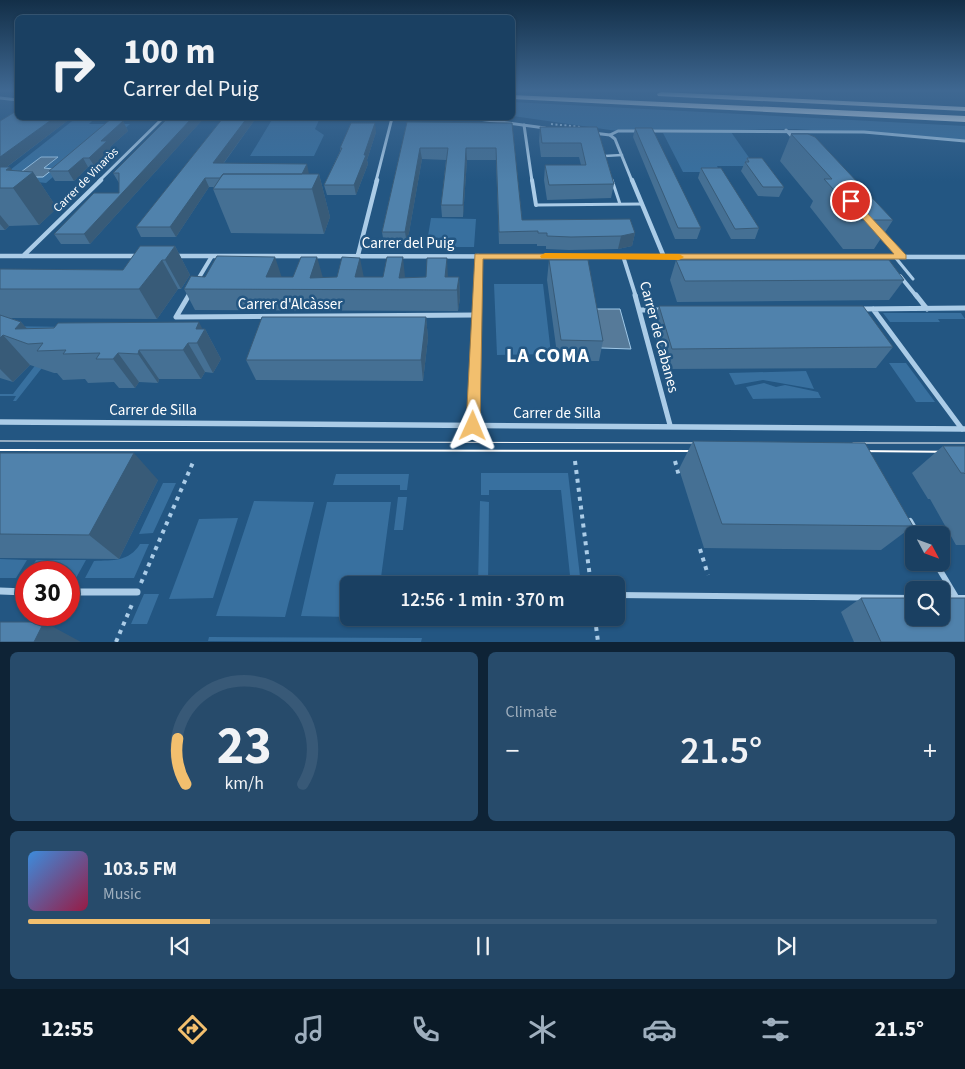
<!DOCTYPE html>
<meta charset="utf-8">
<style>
:root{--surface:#1a4062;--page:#274b6b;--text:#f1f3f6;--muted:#9fafbe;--line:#385977;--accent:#f2bf6e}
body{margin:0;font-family:"Source Sans 3",sans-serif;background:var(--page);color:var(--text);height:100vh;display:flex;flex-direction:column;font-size:19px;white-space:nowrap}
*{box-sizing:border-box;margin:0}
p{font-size:16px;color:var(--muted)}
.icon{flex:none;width:28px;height:28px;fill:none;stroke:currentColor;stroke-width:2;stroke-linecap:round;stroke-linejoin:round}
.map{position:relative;height:642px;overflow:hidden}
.drawer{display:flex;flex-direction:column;gap:10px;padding:10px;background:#0e2336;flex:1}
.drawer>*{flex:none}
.guide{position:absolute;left:15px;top:15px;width:500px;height:105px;border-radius:8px;box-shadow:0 1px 4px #0004,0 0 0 1px var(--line);background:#1a4062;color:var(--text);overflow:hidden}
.needle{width:32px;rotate:131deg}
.controls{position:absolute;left:905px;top:526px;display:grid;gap:10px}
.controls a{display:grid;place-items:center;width:45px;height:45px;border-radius:8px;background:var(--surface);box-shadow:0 1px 4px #0004,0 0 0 1px var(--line);font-size:25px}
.speed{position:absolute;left:15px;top:561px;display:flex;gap:10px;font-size:25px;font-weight:700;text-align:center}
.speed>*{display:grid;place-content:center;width:65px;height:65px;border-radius:50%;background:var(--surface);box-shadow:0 1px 4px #0004,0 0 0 1px var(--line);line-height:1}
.speed .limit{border:8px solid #d22;background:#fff;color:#111}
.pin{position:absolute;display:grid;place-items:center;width:42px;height:42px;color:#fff;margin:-21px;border:2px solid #fff;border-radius:50%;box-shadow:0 1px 5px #0007}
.me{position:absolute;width:55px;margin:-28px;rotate:1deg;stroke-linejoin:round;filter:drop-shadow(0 0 4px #0008)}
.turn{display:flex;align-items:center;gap:18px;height:105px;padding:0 25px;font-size:22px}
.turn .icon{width:65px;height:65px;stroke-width:2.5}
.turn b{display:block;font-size:35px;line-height:42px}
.big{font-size:38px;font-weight:600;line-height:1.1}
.drawer .card{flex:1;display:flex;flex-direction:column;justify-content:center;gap:8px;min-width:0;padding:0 18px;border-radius:8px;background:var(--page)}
.drawer .dial{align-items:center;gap:0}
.dial svg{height:130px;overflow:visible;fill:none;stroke:var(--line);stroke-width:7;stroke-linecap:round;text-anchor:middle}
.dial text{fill:var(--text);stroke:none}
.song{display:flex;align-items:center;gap:15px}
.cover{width:60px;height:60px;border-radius:8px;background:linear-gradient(135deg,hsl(210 70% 55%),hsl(340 70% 35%))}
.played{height:5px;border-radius:2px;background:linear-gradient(90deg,var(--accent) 20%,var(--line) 20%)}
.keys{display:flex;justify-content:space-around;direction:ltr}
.heat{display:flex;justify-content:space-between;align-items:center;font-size:28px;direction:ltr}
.drawer .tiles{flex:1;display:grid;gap:10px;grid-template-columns:1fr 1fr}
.card:last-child{grid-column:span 2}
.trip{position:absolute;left:340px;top:576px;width:285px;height:50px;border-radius:8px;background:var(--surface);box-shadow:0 1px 4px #0004,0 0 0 1px var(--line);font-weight:600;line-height:50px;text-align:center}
.menu{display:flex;height:80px;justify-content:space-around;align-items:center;background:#0a1a27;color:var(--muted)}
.menu .icon{width:35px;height:35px}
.menu .selected{color:var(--accent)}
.menu b{font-size:22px;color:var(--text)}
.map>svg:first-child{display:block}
.green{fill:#38709f}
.water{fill:#567a99;stroke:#9fc8e8}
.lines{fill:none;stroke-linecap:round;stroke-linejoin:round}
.path-far1{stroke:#abcce7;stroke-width:2;stroke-dasharray:2 2.5;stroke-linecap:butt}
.path{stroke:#abcce7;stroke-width:4;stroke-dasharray:4 5;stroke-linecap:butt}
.service-far1{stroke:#abcce7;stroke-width:2.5}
.service{stroke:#abcce7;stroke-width:3}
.pedestrian-far3{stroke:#abcce7;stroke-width:3}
.pedestrian-far2{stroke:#abcce7;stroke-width:4}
.pedestrian-far1{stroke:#abcce7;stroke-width:5}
.pedestrian{stroke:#abcce7;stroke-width:6}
.minor-far3{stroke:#abcce7;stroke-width:3}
.minor-far2{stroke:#abcce7;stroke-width:4.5}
.minor-far1{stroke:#abcce7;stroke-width:5.5}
.minor{stroke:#abcce7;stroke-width:7}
.trunk{fill:#f6fafe;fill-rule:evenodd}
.tram-far1{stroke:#fff;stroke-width:1}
.tram{stroke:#fff;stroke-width:2}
.wall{fill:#457094}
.shaded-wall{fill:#385b78}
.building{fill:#5082ac;stroke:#385b78}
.route{fill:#f2bf6e;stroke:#9d7c48}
.slow{fill:#f59e0b}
.labels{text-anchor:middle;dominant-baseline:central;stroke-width:5;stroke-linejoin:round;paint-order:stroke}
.far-street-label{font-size:12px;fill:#fff;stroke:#235682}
.street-label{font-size:15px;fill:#fff;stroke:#235682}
.district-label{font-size:20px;font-weight:bold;letter-spacing:1px;fill:#fff;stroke:#235682}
</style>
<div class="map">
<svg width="965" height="642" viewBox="0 0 965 642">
<rect width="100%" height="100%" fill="#235682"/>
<!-- green -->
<path class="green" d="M512 102 965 126V140L796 129 624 132 513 116Z
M76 118H95L89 124H130L120 133H104L46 183 0 178Z
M273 118H320L315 129 324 135 314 156H250Z
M731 132 755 166H717L720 172H683L663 133Z
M431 218 476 219 474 247H438V242H427Z
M494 284H543L551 354 497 355Z
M883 313H961L965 319H938L940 322H890Z
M0 326 74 327 16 401H13L16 396H0V394H13L51 345Z
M889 363H906L935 402H916Z
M806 371 814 389 763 380 735 385 729 373Z
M764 383 776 387 785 385 818 392 821 398 753 399 746 387Z
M481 473H568L581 585H571L561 490H489V495H481Z
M336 474H409L407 490H400V485H333Z
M163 483H176L153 533 139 534Z
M398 497H407L403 530H394Z
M254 501 314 502 285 617 216 616Z
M480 501 489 502 488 585H478Z
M327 502H391L380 585H349V617L301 616Z
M238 518 213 598 169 599 199 519Z
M140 544H149L134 578H85L94 561C113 560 129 562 140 544Z
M0 559 27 560 16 578H0Z
M36 560H86L76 578H69V572H29Z
M144 594H159L147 624H131Z
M209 637 422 638 421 642 208 641Z"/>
<!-- water -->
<path class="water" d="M41 157H58L44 168 53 169 43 177H28L21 172Z
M594 309H620L631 349 601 348Z"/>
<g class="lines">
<!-- path-far1 -->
<path class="path-far1" d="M551 124 581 127"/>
<!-- path -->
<path class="path" d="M575 461 591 585
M675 461 679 476
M700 549 708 575
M141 583 194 460
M595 618 598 642
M116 642 133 602"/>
<!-- service-far1 -->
<path class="service-far1" d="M604 156 622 155"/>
<!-- service -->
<path class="service" d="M612 180 620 204
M536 205 642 204
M895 257 913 279"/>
<!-- pedestrian-far3 -->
<path class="pedestrian-far3" d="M0 98 18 100
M524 125 532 181
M649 131 864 132 965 141
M610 135 618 131H639"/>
<!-- pedestrian-far2 -->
<path class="pedestrian-far2" d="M532 180 536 205
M623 256 636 297
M900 276 917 297
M197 281 212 256
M188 297 191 292"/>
<!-- pedestrian-far1 -->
<path class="pedestrian-far1" d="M189 295 176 317 476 315
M635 295 670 425
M916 295 927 309
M861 309 965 308
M873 309 962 429
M640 310H663"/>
<!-- pedestrian -->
<path class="pedestrian" d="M910 521 918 535
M935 562 965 612
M616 595 914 598
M941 598H965"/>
<!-- minor-far3 -->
<path class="minor-far3" d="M471 118 545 128
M786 130 794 139
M593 133 610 135 615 139 632 181
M99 181 163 118
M376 181 392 118"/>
<!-- minor-far2 -->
<path class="minor-far2" d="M632 180 664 257
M879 232 903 257
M358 255 377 180
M0 256H140
M23 256 101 180
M176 256 965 257
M477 297 478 256"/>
<!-- minor-far1 -->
<path class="minor-far1" d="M0 422 965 429
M473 425 477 295"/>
<!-- minor -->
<path class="minor" d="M0 591 26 592
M69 592H137"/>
<!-- trunk -->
<path class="trunk" d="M661 92 965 107V111L658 96 657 94Z
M512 95 965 116V122L512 99Z"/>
<!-- tram-far1 -->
<path class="tram-far1" d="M0 441 705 443
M853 443H965"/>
<!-- tram -->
<path class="tram" d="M0 450 702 451
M855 451 965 452"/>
</g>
<!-- wall -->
<path class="wall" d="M18 118H71L7 167 12 170 33 172 57 208 39 225 9 226 5 230H0V121Z
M168 118H204L90 244H61L54 234 119 193V183L113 173Z
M223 118H256L224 163 309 174H319L330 217 324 234 231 233 213 189 214 187H209L176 237H141L136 227Z
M123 121 128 131 110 147 112 151 95 167H88L74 181H55L49 171Z
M407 122 512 123 522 220 635 233 632 246 618 249 569 250 546 249V246H537V244H499L496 160H467L463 217H442L441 205 446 160 422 159 407 244H384L382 232Z
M540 127H597L614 184 611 198 547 200 544 180 545 165H581L579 157H541L539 141Z
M635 128 701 228 697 239H675L633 137Z
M376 132 367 160 368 164 356 195H327L324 185 340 151V148Z
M791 134 893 220 874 249H843L810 207 813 201 780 161Z
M747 158 784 187 779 197 758 196 741 171Z
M701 168 759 228 755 239H731L698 178Z
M175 246 190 275 181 289H178L157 319 10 318 21 322 27 329H205L221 359 213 373 205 372 201 379H159L158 383 139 382 135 388H119L114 382 88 383 85 379 63 380 57 373H54L30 365 13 382 0 378V269L123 270Z
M549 260 603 341 599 361H558L547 280Z
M676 260 904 280 889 300 677 302 670 280Z
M281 277 405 278 459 277 460 298 458 311 195 310 184 289Z
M659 306 893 347 876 368 665 369 652 327Z
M426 317 428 338 423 381 256 380 246 360Z
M693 441 913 526 881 550 704 548 679 469Z
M943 446H965V545H956L930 499H928L912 473Z
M0 453 158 480 119 559 0 558Z
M861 598 965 642H854L841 612Z"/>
<!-- shaded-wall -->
<path class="shaded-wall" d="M54 118H71L0 172V157Z
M192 118H204L90 244 84 234Z
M247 118H256L217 172 213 163Z
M123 121 128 131 110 147 112 151 95 167 89 158 101 141Z
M375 123 376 132 367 160 368 164 356 195 354 185Z
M420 148 422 159 407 244 405 232Z
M466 148 467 160 463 217V205Z
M83 158 88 167 74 181 68 171Z
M307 164 309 174 299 179Z
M10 167 20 182 33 172 57 208 39 225 13 188 6 170Z
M319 174 330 217 324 234 312 189Z
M205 178 209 187 176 237 170 227Z
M0 215 9 226 5 230 0 224Z
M635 233 632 246 618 249 621 236Z
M175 246 190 275 181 289 165 260Z
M275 257 282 278 266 277Z
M317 257 323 278H310Z
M403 257 405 277 403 290 399 278Z
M360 258 364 278 355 277Z
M447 258 448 278 445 277Z
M162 260 178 289 157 319 139 289Z
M459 277 460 298 458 311 457 290Z
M426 317 428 338 423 381 421 360Z
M21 322 40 343 15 329Z
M199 322 204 332 205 329 221 359 213 373 197 343 196 329Z
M3 335 30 365 13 382 0 369V338Z
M188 343 205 372 201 379 183 350Z
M139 350 159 379 158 383 138 354Z
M118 353 139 382 135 388 113 359Z
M134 453 158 480 119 559 89 535Z
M44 622 81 642H34Z"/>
<!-- building -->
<path class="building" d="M18 110V118H54L0 157V121Z
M112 118H120L123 121 101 141H107L89 158H83L68 171H49Z
M168 118H192L84 234H54L94 193H119V173H113Z
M223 118H247L213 163 307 164 302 174H223L220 178H205L170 227H136Z
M407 122 512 123 522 220 630 219 635 233 621 236 571 237 547 236V233H538V231L499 232 496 148H466L463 205H441L448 148H420L405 232H382Z
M351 123H375L364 155H366L354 185H324L342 148H340Z
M540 127H597L614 184 549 185 545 165H586L581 143H542Z
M635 128H652L701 228H678Z
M791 134H808L815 137 893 220H861L824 179H832Z
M747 158H762L784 187H763L745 162H749Z
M0 167H10L6 170 33 172 13 188H0Z
M701 168H721L759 228 735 229Z
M223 174H319L312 189H213Z
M140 246H175L165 260H162L139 289H0V269L123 270Z
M217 256 275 257 266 277H293L301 257H317L310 278 337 277 342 257 360 258 355 277H383L387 257H403L399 278 426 277 427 258H447L445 277H459L457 290 184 289 191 276 205 277Z
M549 260H588L603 341 561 340Z
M676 260H889L904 280 685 281Z
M659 306H863L893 347 672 349Z
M0 315 21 322 15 329 54 328 58 323 199 322 196 329H205L197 343H188L183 350H139L138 354 118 353 113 359H96L100 353 63 354 66 350 37 351 43 343 28 344 3 335 0 338Z
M262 317H426L421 360H246Z
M693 441 865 443 913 526 722 524Z
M943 446H965V474L964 473H961Z
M0 453H134L89 535 0 534Z
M861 598H914V618H941V598H965V642H881Z
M0 622H44L34 642H0Z"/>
<!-- sky -->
<linearGradient id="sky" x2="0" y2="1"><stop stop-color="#132f48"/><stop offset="0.5" stop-color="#3f6892"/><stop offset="1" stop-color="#3f6892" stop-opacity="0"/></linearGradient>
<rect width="965" height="181" fill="url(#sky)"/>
<!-- route -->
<path class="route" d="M848 199H854L906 255V259H483L480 426 478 430H468L466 426 475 254H894L848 202Z"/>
<!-- slow -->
<path class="slow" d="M545 253 679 254 684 257 679 260 541 258 540 256Z"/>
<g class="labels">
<!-- far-street labels -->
<g class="far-street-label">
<text transform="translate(86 180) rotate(-45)">Carrer de Vinaròs</text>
</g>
<!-- street labels -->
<g class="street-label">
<text x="408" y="243">Carrer del Puig</text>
<text x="290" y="304">Carrer d'Alcàsser</text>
<text transform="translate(659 337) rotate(75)">Carrer de Cabanes</text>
<text x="153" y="410">Carrer de Silla</text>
<text x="557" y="413">Carrer de Silla</text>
</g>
<!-- district labels -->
<g class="district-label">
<text x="548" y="356">LA COMA</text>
</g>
</g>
</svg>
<div class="controls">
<a><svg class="needle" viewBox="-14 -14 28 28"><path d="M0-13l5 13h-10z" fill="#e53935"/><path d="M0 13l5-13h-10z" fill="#9fafbe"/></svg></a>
<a><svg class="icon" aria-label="search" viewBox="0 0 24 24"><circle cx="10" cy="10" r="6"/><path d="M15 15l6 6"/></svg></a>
</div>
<div class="speed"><div class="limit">30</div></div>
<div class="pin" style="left:851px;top:201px;background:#d93025"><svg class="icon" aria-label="arrive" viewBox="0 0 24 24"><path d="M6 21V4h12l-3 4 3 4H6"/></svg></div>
<svg class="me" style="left:473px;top:426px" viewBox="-20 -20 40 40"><path d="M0-17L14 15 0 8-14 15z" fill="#f2bf6e" stroke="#fff" stroke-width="4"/></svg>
<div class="trip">12:56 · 1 min · 370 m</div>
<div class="guide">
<div class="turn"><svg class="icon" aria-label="right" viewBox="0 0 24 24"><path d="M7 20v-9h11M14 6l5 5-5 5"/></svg><div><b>100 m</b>Carrer del Puig</div></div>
</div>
</div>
<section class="drawer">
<div class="tiles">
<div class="card dial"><svg viewBox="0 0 100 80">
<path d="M14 69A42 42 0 1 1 86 69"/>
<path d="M14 69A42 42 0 0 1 9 41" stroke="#f2bf6e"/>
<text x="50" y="56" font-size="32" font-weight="700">23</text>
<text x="50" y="72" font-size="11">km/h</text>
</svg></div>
<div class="card"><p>Climate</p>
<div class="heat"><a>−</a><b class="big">21.5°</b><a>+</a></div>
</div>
<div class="card">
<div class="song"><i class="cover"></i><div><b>103.5 FM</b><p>Music</p></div></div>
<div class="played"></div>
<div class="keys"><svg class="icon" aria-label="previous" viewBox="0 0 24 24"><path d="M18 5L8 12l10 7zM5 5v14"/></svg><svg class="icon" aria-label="pause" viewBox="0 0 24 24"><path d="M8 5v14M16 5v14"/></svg><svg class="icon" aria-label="next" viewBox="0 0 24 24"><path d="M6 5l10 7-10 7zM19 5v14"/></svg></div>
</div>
</div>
</section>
<nav class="menu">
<b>12:55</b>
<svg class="icon selected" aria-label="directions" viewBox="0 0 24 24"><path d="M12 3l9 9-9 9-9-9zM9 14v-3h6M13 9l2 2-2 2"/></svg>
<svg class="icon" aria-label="music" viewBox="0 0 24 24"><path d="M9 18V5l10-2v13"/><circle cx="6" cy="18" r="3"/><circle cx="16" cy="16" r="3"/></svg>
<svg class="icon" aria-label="phone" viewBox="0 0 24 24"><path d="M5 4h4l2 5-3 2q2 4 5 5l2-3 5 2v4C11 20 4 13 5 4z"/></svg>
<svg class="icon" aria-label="climate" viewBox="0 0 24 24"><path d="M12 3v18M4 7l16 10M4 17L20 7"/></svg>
<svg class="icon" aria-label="car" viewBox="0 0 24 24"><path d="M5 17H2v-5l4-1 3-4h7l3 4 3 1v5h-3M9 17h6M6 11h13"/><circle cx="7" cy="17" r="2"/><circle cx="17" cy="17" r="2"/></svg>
<svg class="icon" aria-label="filters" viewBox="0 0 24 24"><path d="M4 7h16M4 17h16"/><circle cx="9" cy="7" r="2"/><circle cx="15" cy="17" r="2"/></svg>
<b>21.5°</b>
</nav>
